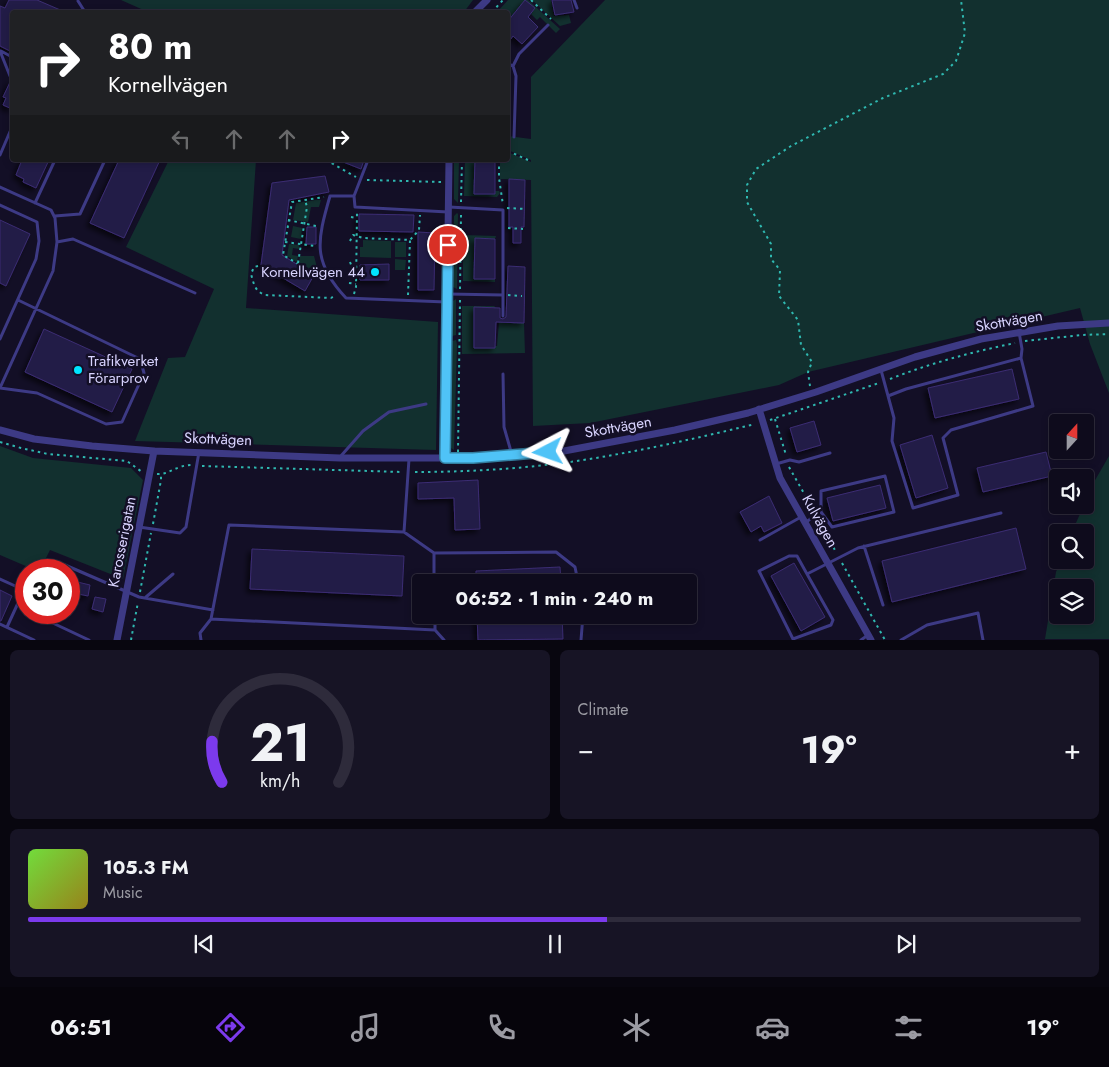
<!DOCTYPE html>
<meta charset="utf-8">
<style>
:root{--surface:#0e0b1c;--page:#171425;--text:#f1f3f6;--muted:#9b9ba3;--line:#2e2b3b;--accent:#7c3aed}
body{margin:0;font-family:Jost,sans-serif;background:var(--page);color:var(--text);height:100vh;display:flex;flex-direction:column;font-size:19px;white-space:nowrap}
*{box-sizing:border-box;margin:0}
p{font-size:16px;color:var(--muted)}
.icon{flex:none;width:28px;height:28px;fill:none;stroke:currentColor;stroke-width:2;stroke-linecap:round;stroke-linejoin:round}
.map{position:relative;height:640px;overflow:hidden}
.panel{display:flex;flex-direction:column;gap:10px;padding:10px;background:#08060f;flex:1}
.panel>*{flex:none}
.top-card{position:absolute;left:10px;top:10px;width:500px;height:152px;border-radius:5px;box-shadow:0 2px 8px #0003,0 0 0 1px var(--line);background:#202124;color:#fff;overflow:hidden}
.needle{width:32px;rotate:21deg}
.fabs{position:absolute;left:1049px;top:414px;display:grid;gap:10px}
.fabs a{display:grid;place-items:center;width:45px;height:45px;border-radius:5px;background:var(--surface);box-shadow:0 2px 8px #0003,0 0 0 1px var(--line);font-size:25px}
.speed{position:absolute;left:15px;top:559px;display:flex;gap:10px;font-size:25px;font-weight:700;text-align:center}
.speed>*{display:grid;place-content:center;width:65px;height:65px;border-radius:50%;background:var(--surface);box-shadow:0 2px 8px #0003,0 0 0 1px var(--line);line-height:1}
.speed .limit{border:8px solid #d22;background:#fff;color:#111}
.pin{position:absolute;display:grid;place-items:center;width:42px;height:42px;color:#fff;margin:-21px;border:2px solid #fff;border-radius:50%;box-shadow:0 1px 5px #0007}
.me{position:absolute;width:55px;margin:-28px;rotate:266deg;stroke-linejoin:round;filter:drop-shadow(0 0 4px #0008)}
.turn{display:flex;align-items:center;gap:18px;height:105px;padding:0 15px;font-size:22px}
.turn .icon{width:65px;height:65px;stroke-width:2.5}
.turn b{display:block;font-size:35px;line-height:42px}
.lanes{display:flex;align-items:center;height:48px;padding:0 15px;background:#0003;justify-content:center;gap:25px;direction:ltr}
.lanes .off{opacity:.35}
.big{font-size:38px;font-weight:700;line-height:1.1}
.panel .widget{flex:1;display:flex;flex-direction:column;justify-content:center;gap:8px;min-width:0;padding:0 18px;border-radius:8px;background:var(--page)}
.panel .dial{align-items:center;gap:0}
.dial svg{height:130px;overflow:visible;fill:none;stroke:var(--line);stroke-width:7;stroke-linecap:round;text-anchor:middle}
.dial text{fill:var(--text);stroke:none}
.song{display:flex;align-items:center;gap:15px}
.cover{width:60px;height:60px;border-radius:8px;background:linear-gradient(135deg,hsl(100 70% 55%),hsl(50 70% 35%))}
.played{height:5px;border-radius:2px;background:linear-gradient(90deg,var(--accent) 55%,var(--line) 55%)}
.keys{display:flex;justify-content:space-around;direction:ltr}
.heat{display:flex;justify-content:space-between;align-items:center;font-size:28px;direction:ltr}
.panel .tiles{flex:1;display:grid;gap:10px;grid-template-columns:1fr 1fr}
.widget:last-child{grid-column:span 2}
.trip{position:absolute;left:412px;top:574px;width:285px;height:50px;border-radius:5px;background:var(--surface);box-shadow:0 2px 8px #0003,0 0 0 1px var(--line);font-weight:700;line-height:50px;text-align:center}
.tabs{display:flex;height:80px;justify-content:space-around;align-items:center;background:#06040b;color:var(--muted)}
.tabs .icon{width:35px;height:35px}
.tabs .active{color:var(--accent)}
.tabs b{font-size:22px;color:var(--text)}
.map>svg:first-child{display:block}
.green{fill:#12302f;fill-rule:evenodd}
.building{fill:#241b47;stroke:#3b2d73;filter:url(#shadow)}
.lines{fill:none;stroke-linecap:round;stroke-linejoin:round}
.path{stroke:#2fb8b0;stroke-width:2;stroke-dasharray:2.5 4;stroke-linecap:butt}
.service{stroke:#3d3a85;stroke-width:3}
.minor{stroke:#3d3a85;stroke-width:7}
.route-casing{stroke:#337fa1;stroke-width:12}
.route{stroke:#4fc3f7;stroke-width:9}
.poi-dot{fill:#00e5ff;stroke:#130f26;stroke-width:2}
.labels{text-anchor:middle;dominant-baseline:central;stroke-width:5;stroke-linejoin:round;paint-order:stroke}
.poi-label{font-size:15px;fill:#d9d4ff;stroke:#130f26;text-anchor:end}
.street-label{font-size:15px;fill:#d9d4ff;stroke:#130f26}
</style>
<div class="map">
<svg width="1109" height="640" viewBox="0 0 1109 640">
<defs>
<filter id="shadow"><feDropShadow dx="-3.5" dy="3.5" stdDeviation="2.5" flood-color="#0009"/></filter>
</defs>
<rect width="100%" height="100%" fill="#130f26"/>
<!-- green -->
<path class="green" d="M121 0H473L464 12H382L370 9 369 12H148Z
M508 0H525L508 21V12H497Z
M525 0H528L560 29 556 33 540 17 537 20 531 14 535 8Z
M532 0H551L554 16 569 15 571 23 560 26Z
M605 0H1109V393L1090 344 1080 308 808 372 779 385 590 423 533 426 531 180 500 179V160H508V152L531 162V160L508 150V136L531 139V77Z
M169 160H256L246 308 438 322 436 450 135 441 168 358 185 357 214 289 126 247Z
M454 160H459L458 203 454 199Z
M465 160H475L474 194H495V191H499L500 193 497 197 464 196Z
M315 200H321L319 207H311L308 222 293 220 296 203Z
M457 213 458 214 457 289 453 287 454 216Z
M293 226 302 228 301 239 291 237Z
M463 235 496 236 495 239H475L474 279H495V282L463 281Z
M363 240 391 241V258L360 257V247H363Z
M395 242H406V257H395Z
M289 244 299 245V249L293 248 292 255 298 256 297 262 287 256Z
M300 256H314L318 271 316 272 299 263Z
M395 259 406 260 405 270H395Z
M456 299V335L452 336 453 301Z
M462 306H494L498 309 474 308V348H494L495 346H497L499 322 524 323 525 353 462 354Z
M456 340 457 345 454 450 451 448 452 341Z
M0 446 33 458 131 468 143 480 123 579 50 550 40 570H35L0 555Z
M1109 456V639H1045L1056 572 1061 560H1085V532H1072L1094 482ZM1058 588H1085V615H1058Z"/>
<!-- building -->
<path class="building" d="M9 0H37L65 12H12V52L0 46V6L5 8Z
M525 0 535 8 528 17 538 27 522 44 513 36 508 43V21Z
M552 0H571L574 12 555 15Z
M11 80H12V109L3 105 6 98 3 97Z
M22 160H49L36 188 23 182 24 179 16 175Z
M119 160H160L124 238 90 223Z
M338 160H364L361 169Z
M475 160H495V194H474Z
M325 176 329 192 289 200 282 255 314 275 305 291 261 265 272 183Z
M509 179 525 180 524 227H521V243H513V227H509Z
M359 214 414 215 413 232 359 231Z
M0 220 30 234 6 286 0 283Z
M307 227H316V244H306Z
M418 232 435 233 434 290H418Z
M475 238 495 239V279H474Z
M389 264V280H360V265Z
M508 266 525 267 524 323 496 322 495 348H474V307L500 308V318L503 319 506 317Z
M44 329 132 369 112 412 25 372Z
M1012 369 1019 399 935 418 928 388Z
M814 421 821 445 797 452 790 428Z
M932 435 948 488 916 498 900 445Z
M1046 452 1052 476 983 492 977 468Z
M478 480 480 529 455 530 454 498 418 499V483Z
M880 485 886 508 833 521 827 498Z
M769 496 782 523 764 532 761 526 751 532 740 512Z
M1016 528 1026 569 892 602 882 561Z
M252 549 404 556 402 596 250 589Z
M794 563 825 617 801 631 771 576Z
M560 567 561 582H476V571Z
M69 580 90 585 88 596 69 592Z
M0 590 12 596 1 621H0Z
M95 597 106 599 103 612 92 609Z
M477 615H562L563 639 478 640Z"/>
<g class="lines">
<!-- path -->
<path class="path" d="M531 0 551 19
M492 12 503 0
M508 144 510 139
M508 151 528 160
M326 160 356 177
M499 160V178L503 205
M367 180 442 182
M461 202 462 160
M507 208 525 209
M351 217 357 218
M288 220 316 226
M508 228 523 229
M350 241 353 235 363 238 410 240 419 230 420 215
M285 242 315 246
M350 262 352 267 357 269
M298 263 307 207 305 200
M258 266 254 267 251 274C254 285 255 291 265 295L331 298 336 295
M322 274H316L283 255 292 202 324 197
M349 283 356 284
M460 289 461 214
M354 294 356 287 357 212
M408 295 410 240
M508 295 522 296
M1025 341 1082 335 1109 334
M890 379C931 363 972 352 1015 343
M810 386 808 372 812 362 801 345 798 320 779 296 780 270 771 259V244L747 202V185L756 169 791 146 883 98 943 74 956 61 965 33 961 0
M775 419 786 455
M770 420 879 383
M0 442 21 448 48 454 127 461 142 472
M458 452 460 299
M202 466 402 472
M789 467 814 511
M415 472C466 472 518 469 570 462 632 453 694 439 755 424
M157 474C169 475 176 465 192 465
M818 519 836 552
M153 524 161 480V474
M842 563 885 640
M140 592 151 533
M131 640 138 602"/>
<!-- service -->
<path class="service" d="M574 0 577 8
M78 1 85 12
M0 51 10 76 12 77
M1 51 12 57
M508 64 513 66 519 54 548 25
M513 66 516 76 514 137
M0 155 12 127
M368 160 354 196H330C317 241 312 262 346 298L446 302
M427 160 449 161
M0 187 51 210 55 218 57 242 53 271 0 388
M354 196 355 207 448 212
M35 203 55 160
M0 205 37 222 39 241 36 259 0 339
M55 216 80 214 105 160
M57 242 73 239 195 293
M448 294 503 295V210L449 207
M503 295V316
M1019 332 1022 349 1021 358
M881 370 894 418 892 441 913 508 958 495 943 438 951 430 1033 406 1021 358 906 389 888 396
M503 374 504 427 512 455
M0 388 37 393 106 424 122 422 144 373 140 359 18 300
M340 457 363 431 389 412 426 404
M776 464 790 460 799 462 830 453
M806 522 821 512V491L885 476 894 512 832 527 821 512
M139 527 180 533 186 527 199 452
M404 532 409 459
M760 540 801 517
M864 546 883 605
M434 553 556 552 575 567 578 582
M55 570 65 565 139 597 213 610
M807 574 833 620 831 625 793 639 759 571 789 556H797L807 574 858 548 1001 513
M0 579 24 590 7 627
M434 582V553L404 532 229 525 211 619 435 630V615
M146 597 173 574
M38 612 40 617 89 640
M0 624 34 640
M435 630 444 640
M201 640 200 633 211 619
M581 640 583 615
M861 640 868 635
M901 640 927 625 978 613 983 640"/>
<!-- minor -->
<path class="minor" d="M475 12 487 0
M759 409 780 478 871 640
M0 430 34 439 92 446 154 451 340 458H473L564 451 675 430 748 413 816 392 915 357 981 339 1058 326 1109 323
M445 458 449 160
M117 640 154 451"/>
</g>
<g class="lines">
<defs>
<path id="route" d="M448 245 445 458H473L548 452"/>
</defs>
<!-- route casing -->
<use href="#route" class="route-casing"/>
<!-- route -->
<use href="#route" class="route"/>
</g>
<!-- markers -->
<g class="poi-dot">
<circle cx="375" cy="272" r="5"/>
<circle cx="78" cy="370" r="5"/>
</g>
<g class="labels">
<!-- poi labels -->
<g class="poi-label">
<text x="365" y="272">Kornellvägen 44</text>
<text x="88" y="361" text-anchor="start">Trafikverket<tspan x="88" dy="17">Förarprov</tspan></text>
</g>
<!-- street labels -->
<g class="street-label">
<text transform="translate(1009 321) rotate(-10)">Skottvägen</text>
<text transform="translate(618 427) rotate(-10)">Skottvägen</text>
<text transform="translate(218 439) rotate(2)">Skottvägen</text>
<text transform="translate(820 521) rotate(61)">Kulvägen</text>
<text transform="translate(122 542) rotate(-79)">Karosserigatan</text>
</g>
</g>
</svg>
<div class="fabs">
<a><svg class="needle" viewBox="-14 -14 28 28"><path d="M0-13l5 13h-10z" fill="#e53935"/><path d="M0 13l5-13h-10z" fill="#9b9ba3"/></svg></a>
<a><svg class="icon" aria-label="sound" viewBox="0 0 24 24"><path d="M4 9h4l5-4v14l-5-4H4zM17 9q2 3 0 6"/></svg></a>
<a><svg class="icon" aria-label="search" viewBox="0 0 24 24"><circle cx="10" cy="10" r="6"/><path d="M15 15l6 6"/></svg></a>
<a><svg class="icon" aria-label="layers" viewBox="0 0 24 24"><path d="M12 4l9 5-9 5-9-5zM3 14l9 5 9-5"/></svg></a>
</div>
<div class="speed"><div class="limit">30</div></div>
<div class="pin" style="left:448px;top:245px;background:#d93025"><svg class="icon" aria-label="arrive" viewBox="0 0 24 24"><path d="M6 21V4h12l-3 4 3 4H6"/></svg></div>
<svg class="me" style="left:548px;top:452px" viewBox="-20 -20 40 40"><path d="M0-17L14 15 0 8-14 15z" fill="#4fc3f7" stroke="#fff" stroke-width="4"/></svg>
<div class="trip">06:52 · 1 min · 240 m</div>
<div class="top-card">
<div class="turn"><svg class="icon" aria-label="right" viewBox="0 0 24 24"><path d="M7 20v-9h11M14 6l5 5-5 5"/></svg><div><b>80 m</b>Kornellvägen</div></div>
<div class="lanes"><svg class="icon off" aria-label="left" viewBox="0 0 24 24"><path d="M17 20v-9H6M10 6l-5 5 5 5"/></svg><svg class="icon off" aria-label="ahead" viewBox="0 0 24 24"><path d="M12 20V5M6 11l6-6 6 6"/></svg><svg class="icon off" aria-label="ahead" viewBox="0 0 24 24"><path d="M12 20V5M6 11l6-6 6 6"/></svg><svg class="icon" aria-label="right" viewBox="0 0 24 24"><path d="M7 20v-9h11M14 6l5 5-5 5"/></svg></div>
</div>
</div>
<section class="panel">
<div class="tiles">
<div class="widget dial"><svg viewBox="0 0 100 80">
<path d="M14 69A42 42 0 1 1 86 69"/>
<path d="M14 69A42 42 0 0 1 8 44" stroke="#7c3aed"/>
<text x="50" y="56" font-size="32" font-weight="700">21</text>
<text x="50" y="72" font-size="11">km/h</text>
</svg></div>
<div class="widget"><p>Climate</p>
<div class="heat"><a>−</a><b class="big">19°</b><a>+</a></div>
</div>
<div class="widget">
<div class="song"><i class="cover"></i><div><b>105.3 FM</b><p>Music</p></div></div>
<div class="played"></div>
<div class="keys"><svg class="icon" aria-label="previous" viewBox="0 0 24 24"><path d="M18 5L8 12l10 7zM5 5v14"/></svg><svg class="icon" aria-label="pause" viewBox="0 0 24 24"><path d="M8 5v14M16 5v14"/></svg><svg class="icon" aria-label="next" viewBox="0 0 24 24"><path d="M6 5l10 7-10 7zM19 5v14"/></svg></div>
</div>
</div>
</section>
<nav class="tabs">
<b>06:51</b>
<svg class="icon active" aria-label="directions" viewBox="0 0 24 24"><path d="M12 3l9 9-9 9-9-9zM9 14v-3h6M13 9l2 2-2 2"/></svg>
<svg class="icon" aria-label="music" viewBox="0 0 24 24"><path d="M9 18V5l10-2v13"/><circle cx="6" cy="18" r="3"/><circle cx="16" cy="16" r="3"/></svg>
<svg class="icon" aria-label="phone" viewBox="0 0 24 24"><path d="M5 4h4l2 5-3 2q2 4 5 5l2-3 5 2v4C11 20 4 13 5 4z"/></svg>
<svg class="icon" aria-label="climate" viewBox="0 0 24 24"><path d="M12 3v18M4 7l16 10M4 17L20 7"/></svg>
<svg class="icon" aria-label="car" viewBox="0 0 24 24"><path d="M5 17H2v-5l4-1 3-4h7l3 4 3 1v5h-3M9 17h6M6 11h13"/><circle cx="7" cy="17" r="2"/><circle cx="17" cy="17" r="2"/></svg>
<svg class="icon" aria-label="filters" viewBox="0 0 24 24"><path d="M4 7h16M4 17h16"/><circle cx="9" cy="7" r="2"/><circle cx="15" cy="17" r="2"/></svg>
<b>19°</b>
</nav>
